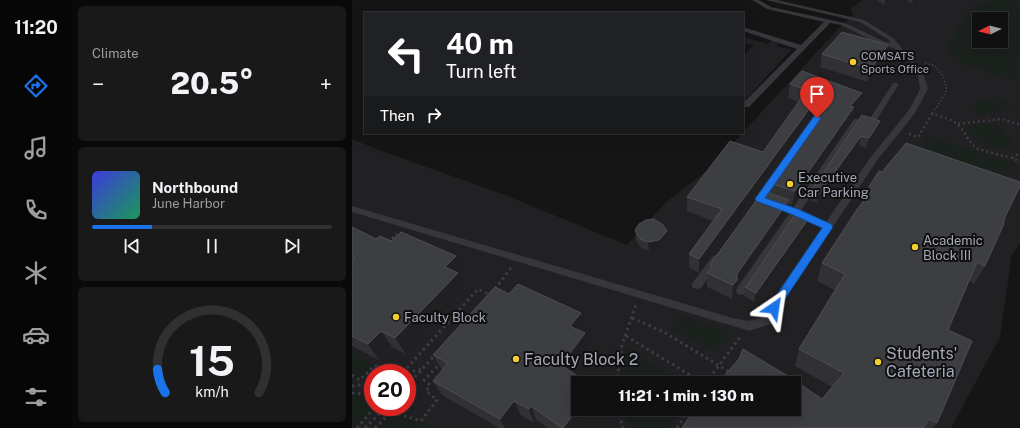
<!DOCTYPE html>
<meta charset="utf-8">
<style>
:root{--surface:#101010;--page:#191919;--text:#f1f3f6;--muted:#9c9d9f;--line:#303030;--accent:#1a73e8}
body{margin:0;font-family:"Public Sans",sans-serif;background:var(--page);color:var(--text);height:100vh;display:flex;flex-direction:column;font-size:15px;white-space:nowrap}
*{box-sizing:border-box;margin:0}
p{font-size:13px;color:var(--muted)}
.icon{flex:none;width:22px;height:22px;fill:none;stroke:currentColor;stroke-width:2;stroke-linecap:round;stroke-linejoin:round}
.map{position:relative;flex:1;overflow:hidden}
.drawer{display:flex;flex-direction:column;gap:6px;padding:6px;background:#090909;width:280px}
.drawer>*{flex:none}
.guide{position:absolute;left:12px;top:12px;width:380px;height:122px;border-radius:0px;box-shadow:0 4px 16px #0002,0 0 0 1px var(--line);background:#202124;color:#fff;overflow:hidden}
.needle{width:26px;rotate:264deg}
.controls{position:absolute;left:620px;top:12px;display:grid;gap:8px}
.controls a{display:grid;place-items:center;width:36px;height:36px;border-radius:0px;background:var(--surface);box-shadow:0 4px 16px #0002,0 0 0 1px var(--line);font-size:20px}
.speed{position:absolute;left:12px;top:364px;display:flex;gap:8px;font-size:20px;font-weight:700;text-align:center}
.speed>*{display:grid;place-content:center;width:52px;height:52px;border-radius:50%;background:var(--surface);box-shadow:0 4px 16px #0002,0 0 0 1px var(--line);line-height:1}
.speed .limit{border:6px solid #d22;background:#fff;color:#111}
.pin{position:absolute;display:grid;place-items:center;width:34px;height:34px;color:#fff;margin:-41px -17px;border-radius:50% 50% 50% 0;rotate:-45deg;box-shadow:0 0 4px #0007}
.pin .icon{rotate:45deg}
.me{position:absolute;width:44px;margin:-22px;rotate:32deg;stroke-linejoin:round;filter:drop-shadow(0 0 3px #0008)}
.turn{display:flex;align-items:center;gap:14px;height:84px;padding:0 16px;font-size:18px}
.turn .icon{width:52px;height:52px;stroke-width:2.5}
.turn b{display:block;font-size:28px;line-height:34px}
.then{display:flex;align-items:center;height:38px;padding:0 16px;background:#0003;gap:8px;font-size:15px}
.big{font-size:30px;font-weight:800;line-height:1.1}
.drawer .widget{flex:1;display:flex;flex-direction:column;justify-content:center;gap:6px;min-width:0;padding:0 14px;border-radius:6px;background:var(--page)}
.drawer .dial{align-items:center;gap:0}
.dial svg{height:104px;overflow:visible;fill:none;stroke:var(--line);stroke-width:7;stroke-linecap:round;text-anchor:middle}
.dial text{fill:var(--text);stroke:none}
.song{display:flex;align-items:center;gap:12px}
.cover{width:48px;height:48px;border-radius:6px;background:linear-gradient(135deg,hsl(240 70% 55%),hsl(150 70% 35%))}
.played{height:4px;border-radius:2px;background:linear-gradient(90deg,var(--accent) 25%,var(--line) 25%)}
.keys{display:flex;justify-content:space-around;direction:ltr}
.heat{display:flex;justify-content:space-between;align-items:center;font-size:22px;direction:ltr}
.trip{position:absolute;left:219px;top:376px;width:230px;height:40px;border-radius:0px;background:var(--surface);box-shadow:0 4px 16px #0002,0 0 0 1px var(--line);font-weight:800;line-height:40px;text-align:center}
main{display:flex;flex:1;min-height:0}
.tab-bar{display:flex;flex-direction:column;width:72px;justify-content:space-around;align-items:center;background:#060606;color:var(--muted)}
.tab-bar .icon{width:28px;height:28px}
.tab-bar .on{color:var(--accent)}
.tab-bar b{font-size:18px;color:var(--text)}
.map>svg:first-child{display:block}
.built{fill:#212123;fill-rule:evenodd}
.green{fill:#1b211d;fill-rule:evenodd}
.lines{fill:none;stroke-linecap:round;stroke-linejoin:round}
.path-far2{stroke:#3c3c42;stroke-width:2;stroke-dasharray:1.5 2;stroke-linecap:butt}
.path-far1{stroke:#3c3c42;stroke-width:2.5;stroke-dasharray:2 3;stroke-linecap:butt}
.path{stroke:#3c3c42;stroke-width:3;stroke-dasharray:2.5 3.5;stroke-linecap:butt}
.lane{fill:#36363b;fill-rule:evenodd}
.wall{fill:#313134}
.shaded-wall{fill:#202022}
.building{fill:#3d3e42;stroke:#4e4f54}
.route{fill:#1a73e8;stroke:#114b97}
.poi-dot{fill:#f2ce31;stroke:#101011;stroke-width:1.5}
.labels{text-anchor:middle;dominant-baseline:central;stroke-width:4;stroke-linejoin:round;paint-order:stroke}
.far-poi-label{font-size:11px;fill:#a6a9b7;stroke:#101011;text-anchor:start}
.poi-label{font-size:13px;fill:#a6a9b7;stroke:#101011;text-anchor:start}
.near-poi-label{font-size:16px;fill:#a6a9b7;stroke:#101011;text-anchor:start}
</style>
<main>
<nav class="tab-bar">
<b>11:20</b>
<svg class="icon on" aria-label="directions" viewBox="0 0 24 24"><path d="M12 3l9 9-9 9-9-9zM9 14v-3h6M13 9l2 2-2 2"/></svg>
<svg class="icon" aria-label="music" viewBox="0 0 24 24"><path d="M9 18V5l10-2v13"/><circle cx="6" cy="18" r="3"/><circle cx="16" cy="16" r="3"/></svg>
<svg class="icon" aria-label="phone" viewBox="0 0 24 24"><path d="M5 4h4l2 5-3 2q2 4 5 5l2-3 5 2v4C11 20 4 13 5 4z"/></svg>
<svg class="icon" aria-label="climate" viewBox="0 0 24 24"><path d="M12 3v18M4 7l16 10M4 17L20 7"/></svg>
<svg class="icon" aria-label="car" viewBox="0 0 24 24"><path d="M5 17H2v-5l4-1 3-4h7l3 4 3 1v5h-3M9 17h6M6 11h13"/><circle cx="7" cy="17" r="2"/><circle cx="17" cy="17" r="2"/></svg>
<svg class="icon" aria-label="filters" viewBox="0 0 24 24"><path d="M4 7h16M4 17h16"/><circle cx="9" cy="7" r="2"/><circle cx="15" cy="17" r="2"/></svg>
</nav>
<section class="drawer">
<div class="widget"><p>Climate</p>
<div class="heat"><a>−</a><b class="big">20.5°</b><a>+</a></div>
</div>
<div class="widget">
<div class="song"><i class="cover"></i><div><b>Northbound</b><p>June Harbor</p></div></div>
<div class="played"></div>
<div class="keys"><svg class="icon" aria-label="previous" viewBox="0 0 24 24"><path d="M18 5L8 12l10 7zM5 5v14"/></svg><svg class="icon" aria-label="pause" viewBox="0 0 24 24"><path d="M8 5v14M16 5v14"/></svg><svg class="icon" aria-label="next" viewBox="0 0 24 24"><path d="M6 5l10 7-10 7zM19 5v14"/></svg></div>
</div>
<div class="widget dial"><svg viewBox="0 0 100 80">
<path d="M14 69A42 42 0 1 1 86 69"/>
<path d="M14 69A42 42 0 0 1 8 51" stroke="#1a73e8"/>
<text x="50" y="56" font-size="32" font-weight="700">15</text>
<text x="50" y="72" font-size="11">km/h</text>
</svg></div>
</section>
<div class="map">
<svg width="668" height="428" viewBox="0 0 668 428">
<rect width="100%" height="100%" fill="#151516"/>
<!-- built -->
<path class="built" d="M511 0H668V244L660 254 648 337 599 428H0V139L27 150 153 195 275 245 313 203 358 168 488 27 501 15 499 8ZM627 19H649V41H627ZM21 373H55V407H21ZM226 383H442V409H226Z
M391 37 416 44 419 40 427 42 425 46 439 50 394 99 391 98V56L402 45 391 43Z"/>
<!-- green -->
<path class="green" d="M640 0H668V83L609 64 596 53 594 46 619 13ZM627 19H649V41H627Z
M648 97 663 108 629 116 615 105Z
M644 123 664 145 632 148 613 126Z
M576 136 661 163 649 192 564 162Z
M328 315 378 333 365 352 351 345 319 327Z
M275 347 329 383H269L271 358Z
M0 351 22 366 8 380 0 375Z
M2 392 21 395V407H23L5 428H0V393Z
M272 409H327L315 428H278Z
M39 412 56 416 83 428H23Z"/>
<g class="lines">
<!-- path-far2 -->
<path class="path-far2" d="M573 63 583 66 591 76 594 86V92L583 110"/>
<!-- path-far1 -->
<path class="path-far1" d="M580 114 583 109
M606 124 650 119 668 125
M557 134 566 137 580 114C588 116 600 119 606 125 614 132 616 143 626 149L660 158 668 162
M660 158 668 153
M36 241 45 234"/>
<!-- path -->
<path class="path" d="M143 289 159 268
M280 318 312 332 379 373
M274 336 351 383
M55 373 72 368
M0 375 8 380 22 366H28L35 371 46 367 49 370 56 367 126 289 138 295
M265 383 269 348 284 304
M354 383 388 337
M0 386 21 383
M55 386 83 355
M0 393 21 395
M266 409 271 428
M5 428 23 407
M13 428 34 407
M23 428 39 412 69 421 85 400 74 391 78 385 72 380 89 363
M325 428 337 409"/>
<!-- lane -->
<path class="lane" d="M400 0H407L419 7 493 23 533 42 539 43 537 40 508 22 414 0H425L512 20 541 38 562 62 572 76 576 89 563 113 524 162 437 293 419 324 397 331 381 326 0 212V206L381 318 397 321 411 317 429 287 470 228 444 217 393 294 389 295 385 294 384 291 385 288 437 214 421 207 420 205 421 203 424 202 441 208 502 119 517 120 541 83H545L547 84 522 124 507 123 448 212 474 222 518 158 557 110 568 89 566 76 558 64 542 48 529 45 489 25 478 23 397 107H391V103L445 49 391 31V27L449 45 472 22 415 9Z
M424 172 428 175 412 199 411 202H405L403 199 404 197 421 173Z
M364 255 367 256 369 259 367 262 349 288 345 289 341 288 340 285 341 282 361 256Z"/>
</g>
<!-- wall -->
<path class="wall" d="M525 0H548L532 5Z
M554 0H572L560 4Z
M536 45 533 58 516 82 468 67 470 54Z
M438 84 506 107 500 114 498 122 440 205 437 204 435 214 384 287 383 294 380 299 355 287V273L358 270V265L416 193 417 183 466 115H461L347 273 337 268V254L361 221 335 211V197L411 152 447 102 436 98Z
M510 115 528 121 525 130 514 148 507 145 465 203 457 200 460 190Z
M513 193 653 217 633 266 622 284 617 281 596 330 585 423 581 428H330L470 399 480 387 443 366 447 349 483 290 465 281 470 263 509 204Z
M0 227 24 239 111 273 108 277 113 289 54 354 40 347 27 360 0 346Z
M455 228 402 302 392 296 393 287 395 286Z
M283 230 315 241 308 249 297 251 289 248 284 240Z
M229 313 232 329 230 332 236 349 219 372 239 409 226 428H196L184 420 182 423 169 415 159 428H147L90 395 81 381 90 370 81 355Z"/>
<!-- shaded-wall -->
<path class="shaded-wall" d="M533 0H548L532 5Z
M561 0H572L560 4Z
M536 45 533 58 516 82 519 69Z
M510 93 506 107 500 114 498 122 440 205 443 191 498 106Z
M463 101 461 115 347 273V259Z
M528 121 525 130 514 148 517 138Z
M509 136 507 145 465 203 467 194Z
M437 200 435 214 384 287 383 294 380 299 381 285 385 274Z
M457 218 455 228 402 302 404 293Z
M315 231V241L308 249 297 251 296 242Z
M104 256 111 273 108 277 113 289 54 354 43 338 93 267Z
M229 313 232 329 222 342 218 326Z
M29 331 40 347 27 360 16 344Z
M233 333 236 349 213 380 209 365Z
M162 401 169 415 159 428H153L148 419Z
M179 406 184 420 182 423 177 409Z
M226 408V409H239L226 428H211Z"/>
<!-- building -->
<path class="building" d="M490 32 536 45 519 69 470 54Z
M450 71 510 93 498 106 502 107 443 191 417 183 473 105V102L468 101H463L347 259 337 254 370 209 335 197 378 141 411 152 455 90 438 84Z
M510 115 528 121 517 138 509 136 467 194 460 190Z
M554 143 668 182V186L653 217 651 226 633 266 625 262 596 330 620 341 585 423 577 419 571 428H330L342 409H442V383H366L387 359 391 349 439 378 470 399 492 373 447 349 493 274 470 263 506 208 516 196 513 193 527 171 530 172Z
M411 191 437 200 385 274V280L381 285 355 273 360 267 358 265Z
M444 213 457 218 404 293 393 287 395 286Z
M302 219 311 225 315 231 307 240 296 242 288 239 283 230 287 224 294 220Z
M0 227 24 239 28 236 39 241 49 232 104 256 93 267 106 273 43 338 29 331 16 344 0 336V260L3 257H0Z
M166 284 229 313 218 326 233 333 209 365 236 383H226V408L211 428H210L179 406 177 409 162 401 148 419 81 381 96 363 81 355 143 287 157 294Z"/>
<!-- route -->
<path class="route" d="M465 115 469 118 413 198 446 209 479 224 481 227 425 311 422 313 418 311 416 308 418 305 470 228 439 214 404 201 403 199 462 116Z"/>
<!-- markers -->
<g class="poi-dot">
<circle cx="501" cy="62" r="4"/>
<circle cx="438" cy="184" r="4"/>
<circle cx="563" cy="247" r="4"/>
<circle cx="44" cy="317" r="4"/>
<circle cx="164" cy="359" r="4"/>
<circle cx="526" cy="362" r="4"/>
</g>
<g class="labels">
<!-- far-poi labels -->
<g class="far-poi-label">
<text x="509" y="56">COMSATS<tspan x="509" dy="13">Sports Office</tspan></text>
</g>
<!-- poi labels -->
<g class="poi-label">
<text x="446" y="177">Executive<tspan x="446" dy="15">Car Parking</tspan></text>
<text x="571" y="240">Academic<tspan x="571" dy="15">Block III</tspan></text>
<text x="52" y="317">Faculty Block</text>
</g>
<!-- near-poi labels -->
<g class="near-poi-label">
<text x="534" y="353">Students'<tspan x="534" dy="18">Cafeteria</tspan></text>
<text x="172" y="359">Faculty Block 2</text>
</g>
</g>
</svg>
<div class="controls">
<a><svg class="needle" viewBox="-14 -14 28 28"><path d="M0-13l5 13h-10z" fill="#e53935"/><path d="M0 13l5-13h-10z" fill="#9c9d9f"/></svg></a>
</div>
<div class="speed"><div class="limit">20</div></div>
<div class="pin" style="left:465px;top:118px;background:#d93025"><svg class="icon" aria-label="arrive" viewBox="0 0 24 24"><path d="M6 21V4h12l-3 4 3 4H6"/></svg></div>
<svg class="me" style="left:422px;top:308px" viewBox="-20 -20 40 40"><path d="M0-17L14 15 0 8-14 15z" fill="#1a73e8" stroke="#fff" stroke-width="4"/></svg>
<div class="trip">11:21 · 1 min · 130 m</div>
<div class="guide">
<div class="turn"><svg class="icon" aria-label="left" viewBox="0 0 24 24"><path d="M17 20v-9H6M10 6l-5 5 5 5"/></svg><div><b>40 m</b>Turn left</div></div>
<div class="then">Then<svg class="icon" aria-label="right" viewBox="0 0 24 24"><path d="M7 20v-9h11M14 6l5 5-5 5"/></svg></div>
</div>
</div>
</main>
